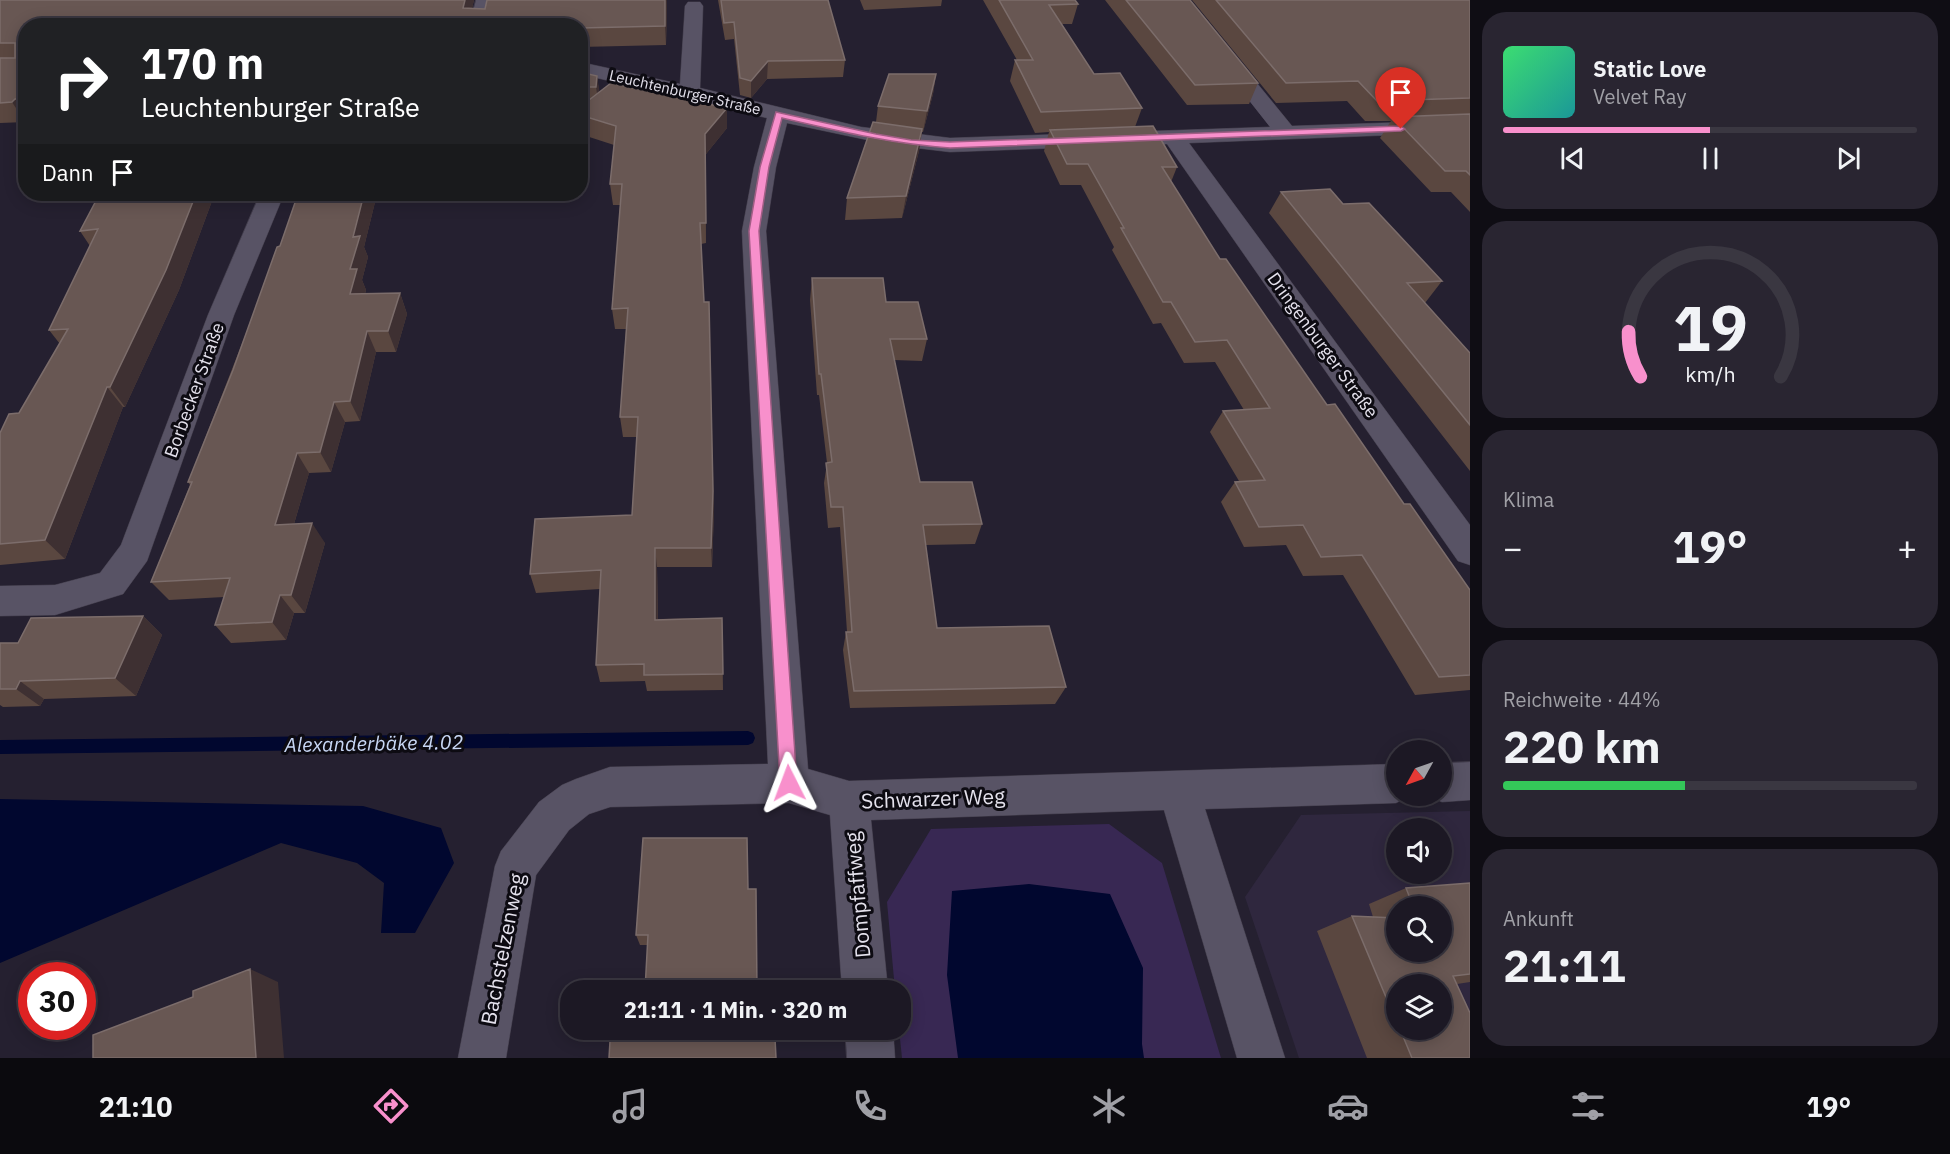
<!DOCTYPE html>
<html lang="de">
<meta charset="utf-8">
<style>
:root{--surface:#1c1824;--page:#292531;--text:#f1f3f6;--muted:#a0a0a6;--line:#3a3741;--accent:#f890cc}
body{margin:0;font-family:"IBM Plex Sans",sans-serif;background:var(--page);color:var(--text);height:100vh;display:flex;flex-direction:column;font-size:22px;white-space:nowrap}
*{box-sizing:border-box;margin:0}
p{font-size:20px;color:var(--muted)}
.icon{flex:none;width:33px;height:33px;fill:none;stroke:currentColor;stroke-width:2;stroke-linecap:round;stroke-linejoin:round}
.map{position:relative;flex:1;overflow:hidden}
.side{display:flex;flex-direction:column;gap:12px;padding:12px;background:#0f0d14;width:480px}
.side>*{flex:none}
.banner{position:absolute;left:18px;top:18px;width:570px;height:183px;border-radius:24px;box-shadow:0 3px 15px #0003,0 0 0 2px var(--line);background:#202124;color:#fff;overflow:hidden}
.needle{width:39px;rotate:230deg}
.fabs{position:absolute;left:1386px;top:740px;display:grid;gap:12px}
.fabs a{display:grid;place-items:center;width:66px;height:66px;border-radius:50%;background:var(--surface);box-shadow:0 3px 15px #0003,0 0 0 2px var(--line);font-size:30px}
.speed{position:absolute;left:18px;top:962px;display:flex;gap:12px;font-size:30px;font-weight:700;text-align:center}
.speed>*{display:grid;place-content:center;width:78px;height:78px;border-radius:50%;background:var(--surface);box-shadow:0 3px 15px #0003,0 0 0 2px var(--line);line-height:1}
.speed .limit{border:9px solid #d22;background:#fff;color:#111}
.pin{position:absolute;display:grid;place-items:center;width:51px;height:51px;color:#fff;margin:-62px -26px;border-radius:50% 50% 50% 0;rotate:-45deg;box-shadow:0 0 6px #0007}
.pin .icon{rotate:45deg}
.me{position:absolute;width:66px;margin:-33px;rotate:357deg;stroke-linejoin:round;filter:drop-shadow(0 0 4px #0008)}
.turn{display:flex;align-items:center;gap:21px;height:126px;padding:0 24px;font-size:27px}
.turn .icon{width:78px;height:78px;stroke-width:2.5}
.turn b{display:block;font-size:42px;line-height:51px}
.then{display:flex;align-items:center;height:57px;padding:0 24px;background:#0003;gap:12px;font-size:22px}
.big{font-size:45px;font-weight:700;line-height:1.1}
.side .widget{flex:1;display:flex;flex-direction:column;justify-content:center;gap:9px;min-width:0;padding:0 21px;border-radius:24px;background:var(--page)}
.side .dial{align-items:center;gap:0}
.dial svg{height:156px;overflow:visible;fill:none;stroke:var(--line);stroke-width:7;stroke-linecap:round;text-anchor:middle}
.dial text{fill:var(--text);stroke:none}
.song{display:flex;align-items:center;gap:18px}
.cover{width:72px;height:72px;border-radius:9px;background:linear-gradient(135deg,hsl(140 70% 55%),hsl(180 70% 35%))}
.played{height:6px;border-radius:3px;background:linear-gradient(90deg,var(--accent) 50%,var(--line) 50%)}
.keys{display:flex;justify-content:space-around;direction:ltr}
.heat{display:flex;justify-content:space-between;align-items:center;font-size:33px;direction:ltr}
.charge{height:9px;border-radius:4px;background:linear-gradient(90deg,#34c759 44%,var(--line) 0)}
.trip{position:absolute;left:560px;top:980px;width:351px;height:60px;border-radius:24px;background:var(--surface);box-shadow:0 3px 15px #0003,0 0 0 2px var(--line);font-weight:700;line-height:60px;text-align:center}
.tab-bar{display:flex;height:96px;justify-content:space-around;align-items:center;background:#0b0a0e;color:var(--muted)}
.tab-bar .icon{width:42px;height:42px}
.tab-bar .on{color:var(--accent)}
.tab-bar b{font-size:27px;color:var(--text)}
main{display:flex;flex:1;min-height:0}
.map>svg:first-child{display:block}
.built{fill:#2f273e;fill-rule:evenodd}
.green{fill:#382853}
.water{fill:#01072f}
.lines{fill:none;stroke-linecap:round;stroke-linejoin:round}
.stream{fill:#01072f;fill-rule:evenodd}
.street-casing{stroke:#423d4b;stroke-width:1}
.street{fill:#585365;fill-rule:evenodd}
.wall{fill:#5a4740;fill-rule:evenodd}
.shaded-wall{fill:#3e3032}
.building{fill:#685753;stroke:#7c6d6b;stroke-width:1.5}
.route{fill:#f890cc;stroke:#a15e85;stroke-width:1.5}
.labels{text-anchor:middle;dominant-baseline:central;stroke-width:6;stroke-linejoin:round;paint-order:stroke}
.far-street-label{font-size:15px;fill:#e5e2ed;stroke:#0d0b12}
.street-label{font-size:18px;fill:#e5e2ed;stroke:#0d0b12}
.water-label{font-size:20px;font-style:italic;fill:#c8d7f5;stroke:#0d0b12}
.near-street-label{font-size:21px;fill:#e5e2ed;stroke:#0d0b12}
</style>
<main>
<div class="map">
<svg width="1470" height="1058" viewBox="0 0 1470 1058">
<rect width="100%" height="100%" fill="#252030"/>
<!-- built -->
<path class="built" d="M1470 811V1058H1299L1245 897 1301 815ZM1396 828H1442V873H1396ZM1396 906H1442V951H1396ZM1396 984H1442V1029H1396Z"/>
<!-- green -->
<path class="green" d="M1109 824 1162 863 1221 1058H902L899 1029 900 990H895L887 902 931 829Z"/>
<!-- water -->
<path class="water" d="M0 799 363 806 441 828 454 863 415 933H381L384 883 357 863 281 843 0 963Z
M1029 884 1110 894 1143 968 1142 1044 1144 1058H958L947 975 952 891Z"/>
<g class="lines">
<!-- stream -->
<path class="stream" d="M748 731 753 733 755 738 753 743 748 745 0 754V740Z"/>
<defs>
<path id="street" d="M476 0H494L488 26H469Z
M1170 0H1189L1292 126 1470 120V132L1189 143 1470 525V565L1458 561 1167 144 950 152 891 145 787 123 776 167 766 231 808 769 849 781 1396 764V795H1411L1396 803 1205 809 1285 1058H1237L1164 810 871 820 888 990H842L830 815 789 803 610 807 589 814 569 830 536 875 506 1058H458L495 866 501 851 539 802 562 785 576 779 610 767 768 764 742 231 754 167 767 118 580 74V62L680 84 685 6 688 2H700L703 6 700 88 861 127 950 138 1270 127Z
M260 194H284L234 315 147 561 123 594 55 615 0 616V586L55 585 100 573 121 545 208 315Z
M1470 762V800L1442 802 1428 796 1442 795V763Z
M845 1029H893L895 1058H847Z"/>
</defs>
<!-- street casing -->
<use href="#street" class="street-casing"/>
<!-- street -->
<use href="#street" class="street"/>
</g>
<!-- wall -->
<path class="wall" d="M0 0H474L472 8 485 9 487 0H667L666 45 580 47V26H26V122L0 123Z
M718 0H828L845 60 843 77 767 79 751 98 740 95 734 39 725 40Z
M860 0H942L941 6 864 10Z
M983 0H1075L1078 4 1072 24H1062L1094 74 1142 108 1135 127 1177 167 1171 182 1220 259 1327 405 1470 590V690L1415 695 1343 575 1303 576 1286 545 1244 547 1221 502 1235 482 1239 481 1210 432 1223 411 1244 410 1215 362 1184 363 1161 323 1153 324 1112 250 1114 247 1081 185H1060L1044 151 1049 132 1035 133 1010 81 1015 60H1017Z
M1105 0H1190L1258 83 1249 104 1187 105Z
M1192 0H1470V212L1451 192H1431L1380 138 1391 121H1365L1347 101 1276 103Z
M580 72 597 76 599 92 727 128 706 154V243L701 244 714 510 712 567H657L658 619 722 618 723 690 647 691 645 681 600 682 596 665 600 589 536 593 530 574 632 515 637 437H623L620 417 626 329H615L612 309 620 205H613L610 184 614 145 580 134Z
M936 74 933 94 923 132H922L919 151 902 218 845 220 847 198 876 122 878 106Z
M1281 192 1343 204 1442 281 1425 303 1470 353V471L1269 213Z
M298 194H377L364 247 368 257 362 280 366 290 365 294 400 293 407 314 396 352H376L360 421 345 422 331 472 309 473 294 524 325 543 305 613H294L286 640 231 643 215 625 224 597 169 600 151 582 190 485 188 482 280 246Z
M117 195 212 201 179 290 125 407H123L65 559 0 565V433L19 413 60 344 49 330 90 246 80 231Z
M812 278 886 302 927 339 922 361 894 360 920 482 982 524 975 544 926 545 937 628 1066 687 1055 704 850 708 843 650 846 632H847L840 527 828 528 824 483 827 463 819 395H817L810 300Z
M143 616 162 635 136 696 44 699 40 706 3 707 0 705V643H18Z
M1470 883V982L1457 984 1470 1058H1367L1317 931 1352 916 1373 917 1369 904 1406 888ZM1396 906H1442L1396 951ZM1396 984 1442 1029H1396Z
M748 889 647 945H640L636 935Z"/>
<!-- shaded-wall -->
<path class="shaded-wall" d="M465 0H474L468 26 463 8Z
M665 0H667L666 45 665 26Z
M768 61 767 79 751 98V81Z
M936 74 933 94 923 132 927 111Z
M597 76 600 95 599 107 596 87Z
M15 99 26 115 25 122 12 102Z
M727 108V128L706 154V243L705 134Z
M922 129 919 151 902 218 906 196Z
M196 194H216L212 201 179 290 125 407 110 387Z
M364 194H377L364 247 368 257 362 280 366 290 358 315 350 294V269L353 237Z
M400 293 407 314 396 352 388 331Z
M709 302 714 510 712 567 711 548Z
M367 331 376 352 360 421 350 401Z
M107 387 123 407 65 559 45 540Z
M334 402 345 422 331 472 320 452Z
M297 453 309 473 288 544 275 525Z
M312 523 325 543 305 613 291 595Z
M655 548 657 567 658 637 655 620Z
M280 595 294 613 286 640 272 622Z
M143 616 162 635 136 696 115 678Z
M20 681 44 699 40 706 16 689Z
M250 969 278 982 284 1058H256Z"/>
<!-- building -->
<path class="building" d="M0 0H465L463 8 485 9 487 0H665V26L580 28V26H379L380 24 294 26H26V99H15L12 102 0 103V58H15V43H0Z
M721 0H828L845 60 768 61 751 81 740 78 734 22 724 23Z
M999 0H1075L1078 4 1049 5 1094 74 1120 73 1142 108 1041 112 1015 60H1033Z
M1126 0H1190L1258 83 1195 85Z
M1216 0H1470V98L1377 101 1358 81 1286 83Z
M580 72 597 76 596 87H580Z
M889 74H936L927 111 878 106Z
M611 83 727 108 705 134 706 223H700L704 302H709L713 491 711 548H655V620L722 618 723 674 644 675V664L596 665 601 570 530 574 535 519 632 515 638 417H620L628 308 612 309 622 184H610L616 126 580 115V107Z
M1470 114V175L1466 171H1445L1393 117Z
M873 122 922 129 906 196 847 198Z
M1153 126 1177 167H1162L1220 259H1226L1327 405 1335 404 1404 504H1410L1470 590V675L1439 677 1362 555 1321 557 1303 525 1259 527 1235 482 1265 480 1223 411 1270 408 1227 340 1195 342 1171 302H1163L1121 228H1124L1088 164H1067L1050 130Z
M1330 189 1343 204 1369 203 1442 281 1407 283 1470 353V425L1281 192Z
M117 194H196L166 270 110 387H107L45 540 0 544V433L9 414 19 413 68 329 49 330 98 229 80 231 98 197 117 195Z
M298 194H364L353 237 360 236 350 269H357L350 294 400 293 388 331H367L350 401 334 402 320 452 297 453 275 525 312 523 291 595H280L272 622 215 625 230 578 151 582 192 482H188L233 370 277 247 280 246Z
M812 278H883L886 302H918L927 339H890L920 482H972L982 524 923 525 937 628 1049 626 1066 687 854 691 846 632H852L843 507H831L826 463 832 462 821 374H819Z
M143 616 115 678 20 681 16 689H0V643H18L31 618Z
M643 838H747L748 889H756L757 990H645L648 935H636Z
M1470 883V974L1453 976 1470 1013V1058H1412L1400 1029H1442V984H1396V1021L1352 916 1396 918V951H1442V906H1413L1406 888Z
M250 969 256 1058H93V1035L193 997V991Z
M643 1029H757V1038H775L776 1058H609L610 1041 642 1040Z"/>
<!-- route -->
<path class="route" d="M776 112 876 134 911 140 950 142 1401 126 1405 129 1401 131 950 148C892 144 838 131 782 118L769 167 759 231 797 783 795 788 789 791 783 788 780 783 749 231 760 167Z"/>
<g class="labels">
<!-- far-street labels -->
<g class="far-street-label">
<text transform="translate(685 92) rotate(13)">Leuchtenburger Straße</text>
</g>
<!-- street labels -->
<g class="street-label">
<text transform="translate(1323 345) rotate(54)">Dringenburger Straße</text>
<text transform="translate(194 390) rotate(-70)">Borbecker Straße</text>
</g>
<!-- water labels -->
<g class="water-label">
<text transform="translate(374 743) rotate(-1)">Alexanderbäke 4.02</text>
</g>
<!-- near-street labels -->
<g class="near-street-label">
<text transform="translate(933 798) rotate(-2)">Schwarzer Weg</text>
<text transform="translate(857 895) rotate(-95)">Dompfaffweg</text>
<text transform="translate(502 949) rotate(-79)">Bachstelzenweg</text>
</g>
</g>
</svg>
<div class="fabs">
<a><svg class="needle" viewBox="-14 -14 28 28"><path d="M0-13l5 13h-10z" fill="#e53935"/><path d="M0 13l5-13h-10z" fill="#a0a0a6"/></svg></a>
<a><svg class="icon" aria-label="sound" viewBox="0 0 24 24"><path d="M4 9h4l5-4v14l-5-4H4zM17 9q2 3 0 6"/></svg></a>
<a><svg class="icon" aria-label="search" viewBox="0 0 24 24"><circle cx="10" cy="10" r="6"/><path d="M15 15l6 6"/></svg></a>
<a><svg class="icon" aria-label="layers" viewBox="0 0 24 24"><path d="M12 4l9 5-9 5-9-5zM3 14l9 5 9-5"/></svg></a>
</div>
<div class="speed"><div class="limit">30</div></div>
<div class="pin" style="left:1401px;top:129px;background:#d93025"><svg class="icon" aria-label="arrive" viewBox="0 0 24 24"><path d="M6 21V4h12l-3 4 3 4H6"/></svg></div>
<svg class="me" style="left:789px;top:783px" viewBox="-20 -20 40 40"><path d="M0-17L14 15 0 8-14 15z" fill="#f890cc" stroke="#fff" stroke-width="4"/></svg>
<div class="trip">21:11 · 1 Min. · 320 m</div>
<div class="banner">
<div class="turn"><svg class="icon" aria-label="right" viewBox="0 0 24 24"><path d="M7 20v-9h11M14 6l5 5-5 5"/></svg><div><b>170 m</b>Leuchtenburger Straße</div></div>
<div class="then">Dann<svg class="icon" aria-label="arrive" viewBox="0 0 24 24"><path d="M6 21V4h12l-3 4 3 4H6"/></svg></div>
</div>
</div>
<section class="side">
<div class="widget">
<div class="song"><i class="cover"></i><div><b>Static Love</b><p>Velvet Ray</p></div></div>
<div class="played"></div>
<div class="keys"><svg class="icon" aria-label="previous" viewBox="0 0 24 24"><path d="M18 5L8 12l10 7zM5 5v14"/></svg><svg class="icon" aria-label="pause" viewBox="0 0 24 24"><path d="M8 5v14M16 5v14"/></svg><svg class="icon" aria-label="next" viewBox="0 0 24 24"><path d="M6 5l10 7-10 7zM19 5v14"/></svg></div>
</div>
<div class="widget dial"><svg viewBox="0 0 100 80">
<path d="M14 69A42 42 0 1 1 86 69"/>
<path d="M14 69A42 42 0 0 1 8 46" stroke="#f890cc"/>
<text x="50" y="56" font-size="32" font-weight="700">19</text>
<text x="50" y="72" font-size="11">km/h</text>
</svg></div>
<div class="widget"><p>Klima</p>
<div class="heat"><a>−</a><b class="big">19°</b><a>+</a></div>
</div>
<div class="widget"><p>Reichweite · 44%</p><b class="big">220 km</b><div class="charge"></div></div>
<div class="widget"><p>Ankunft</p><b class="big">21:11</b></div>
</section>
</main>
<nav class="tab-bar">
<b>21:10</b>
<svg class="icon on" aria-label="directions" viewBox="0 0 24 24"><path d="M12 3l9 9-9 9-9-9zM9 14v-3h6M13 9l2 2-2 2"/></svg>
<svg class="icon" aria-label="music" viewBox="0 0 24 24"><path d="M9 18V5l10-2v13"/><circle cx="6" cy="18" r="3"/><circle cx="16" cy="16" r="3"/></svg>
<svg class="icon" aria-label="phone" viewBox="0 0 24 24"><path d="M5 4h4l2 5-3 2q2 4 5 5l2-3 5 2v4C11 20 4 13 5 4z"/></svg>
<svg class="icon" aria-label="climate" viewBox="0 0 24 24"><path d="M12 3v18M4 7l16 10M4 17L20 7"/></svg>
<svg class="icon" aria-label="car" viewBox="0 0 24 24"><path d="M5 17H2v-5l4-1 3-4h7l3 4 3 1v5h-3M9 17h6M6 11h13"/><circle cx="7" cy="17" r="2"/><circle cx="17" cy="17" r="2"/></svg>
<svg class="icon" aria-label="filters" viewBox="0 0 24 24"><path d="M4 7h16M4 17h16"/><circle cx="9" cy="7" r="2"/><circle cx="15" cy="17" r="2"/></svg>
<b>19°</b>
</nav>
